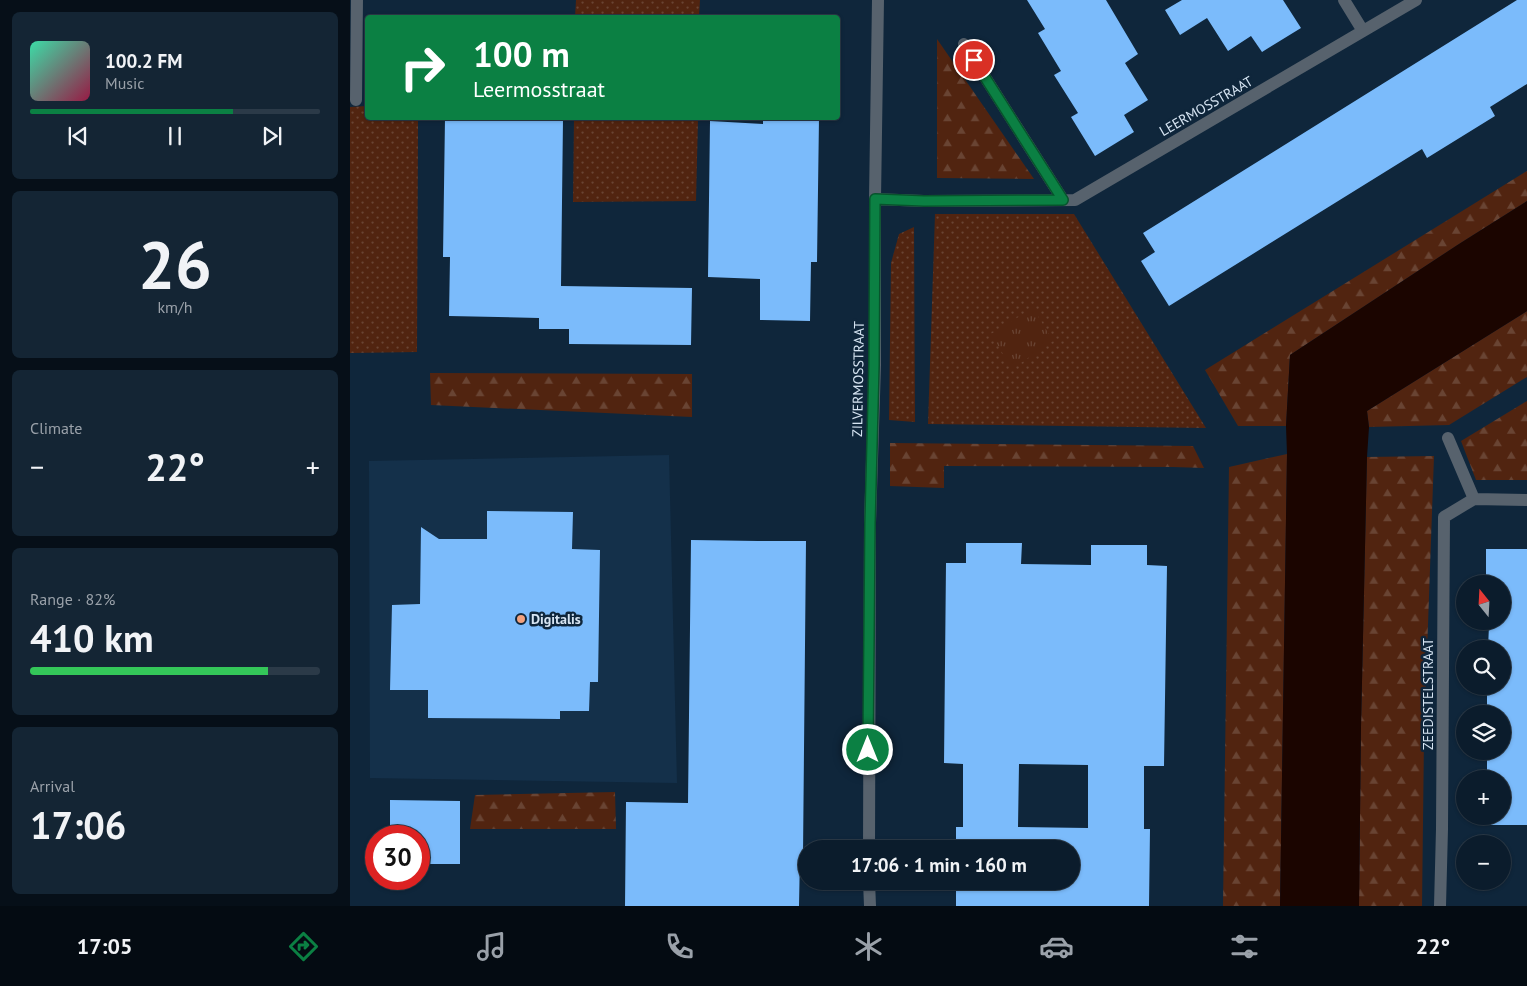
<!DOCTYPE html>
<meta charset="utf-8">
<style>
:root{--surface:#0b1c2c;--page:#142534;--text:#f1f3f6;--muted:#9aa1a9;--line:#2b3a48;--accent:#0b8043}
body{margin:0;font-family:"PT Sans",sans-serif;background:var(--page);color:var(--text);height:100vh;display:flex;flex-direction:column;font-size:19px;white-space:nowrap}
*{box-sizing:border-box;margin:0}
p{font-size:16px;color:var(--muted)}
.icon{flex:none;width:28px;height:28px;fill:none;stroke:currentColor;stroke-width:2;stroke-linecap:round;stroke-linejoin:round}
.map{position:relative;flex:1;overflow:hidden}
.panel{display:flex;flex-direction:column;gap:12px;padding:12px;background:#060f18;width:350px}
.panel>*{flex:none}
.top-card{position:absolute;left:15px;top:15px;width:475px;height:105px;border-radius:5px;box-shadow:0 1px 4px #0004,0 0 0 1px var(--line);background:#0b8043;color:#fff;overflow:hidden}
.needle{width:32px;rotate:342deg}
.fabs{position:absolute;left:1106px;top:575px;display:grid;gap:10px}
.fabs a{display:grid;place-items:center;width:55px;height:55px;border-radius:50%;background:var(--surface);box-shadow:0 1px 4px #0004,0 0 0 1px var(--line);font-size:25px}
.speed{position:absolute;left:15px;top:825px;display:flex;gap:10px;font-size:25px;font-weight:700;text-align:center}
.speed>*{display:grid;place-content:center;width:65px;height:65px;border-radius:50%;background:var(--surface);box-shadow:0 1px 4px #0004,0 0 0 1px var(--line);line-height:1}
.speed .limit{border:8px solid #d22;background:#fff;color:#111}
.pin{position:absolute;display:grid;place-items:center;width:42px;height:42px;color:#fff;margin:-21px;border:2px solid #fff;border-radius:50%;box-shadow:0 1px 5px #0007}
.me{position:absolute;width:55px;margin:-28px;rotate:0deg;stroke-linejoin:round;filter:drop-shadow(0 0 4px #0008)}
.turn{display:flex;align-items:center;gap:18px;height:105px;padding:0 25px;font-size:22px}
.turn .icon{width:65px;height:65px;stroke-width:2.5}
.turn b{display:block;font-size:35px;line-height:42px}
.big{font-size:38px;font-weight:600;line-height:1.1}
.panel .widget{flex:1;display:flex;flex-direction:column;justify-content:center;gap:8px;min-width:0;padding:0 18px;border-radius:8px;background:var(--page)}
.panel .dial{align-items:center;gap:0}
.dial b{font-size:65px;line-height:1}
.song{display:flex;align-items:center;gap:15px}
.cover{width:60px;height:60px;border-radius:8px;background:linear-gradient(135deg,hsl(160 70% 55%),hsl(340 70% 35%))}
.played{height:5px;border-radius:2px;background:linear-gradient(90deg,var(--accent) 70%,var(--line) 70%)}
.keys{display:flex;justify-content:space-around;direction:ltr}
.heat{display:flex;justify-content:space-between;align-items:center;font-size:28px;direction:ltr}
.charge{height:8px;border-radius:4px;background:linear-gradient(90deg,#34c759 82%,var(--line) 0)}
.trip{position:absolute;left:448px;top:840px;width:282px;height:50px;border-radius:25px;background:var(--surface);box-shadow:0 1px 4px #0004,0 0 0 1px var(--line);font-weight:600;line-height:50px;text-align:center}
.tabs{display:flex;height:80px;justify-content:space-around;align-items:center;background:#040b12;color:var(--muted)}
.tabs .icon{width:35px;height:35px}
.tabs .selected{color:var(--accent)}
.tabs b{font-size:22px;color:var(--text)}
main{display:flex;flex:1;min-height:0}
.map>svg:first-child{display:block}
.built{fill:#14304a}
.grass{fill:url(#grass-dots)}
.forest{fill:url(#forest-firs)}
.park{fill:url(#park-tufts)}
.water{fill:#1b0500}
.building{fill:#7bbbfb;fill-rule:evenodd}
.lines{fill:none;stroke-linecap:round;stroke-linejoin:round}
.street{stroke:#57626d;stroke-width:12}
.route-casing{stroke:#07532c;stroke-width:12}
.route{stroke:#0b8043;stroke-width:9}
.poi-dot{fill:#f2a17e;stroke:#0f263b;stroke-width:2}
.labels{text-anchor:middle;dominant-baseline:central;stroke-width:5;stroke-linejoin:round;paint-order:stroke}
.street-label{font-size:14px;fill:#d7e5f3;stroke:#0f263b}
.poi-label{font-size:14px;font-weight:bold;fill:#d7e5f3;stroke:#0f263b;text-anchor:start}
</style>
<main>
<section class="panel">
<div class="widget">
<div class="song"><i class="cover"></i><div><b>100.2 FM</b><p>Music</p></div></div>
<div class="played"></div>
<div class="keys"><svg class="icon" aria-label="previous" viewBox="0 0 24 24"><path d="M18 5L8 12l10 7zM5 5v14"/></svg><svg class="icon" aria-label="pause" viewBox="0 0 24 24"><path d="M8 5v14M16 5v14"/></svg><svg class="icon" aria-label="next" viewBox="0 0 24 24"><path d="M6 5l10 7-10 7zM19 5v14"/></svg></div>
</div>
<div class="widget dial"><b>26</b><p>km/h</p></div>
<div class="widget"><p>Climate</p>
<div class="heat"><a>−</a><b class="big">22°</b><a>+</a></div>
</div>
<div class="widget"><p>Range · 82%</p><b class="big">410 km</b><div class="charge"></div></div>
<div class="widget"><p>Arrival</p><b class="big">17:06</b></div>
</section>
<div class="map">
<svg width="1177" height="906" viewBox="0 0 1177 906">
<defs>
<pattern id="grass-dots" width="8" height="8" patternUnits="userSpaceOnUse" patternTransform="scale(1.25)"><rect width="8" height="8" fill="#512410"/><path d="M2 2h.1M6 6h.1" fill="none" stroke="#694433" stroke-width="1.8" stroke-linecap="round"/></pattern>
<pattern id="forest-firs" width="22" height="20" patternUnits="userSpaceOnUse" patternTransform="scale(1.25)"><rect width="22" height="20" fill="#512410"/><path d="M5 1l3.5 6h-7zM16 11l3.5 6h-7z" fill="#694433"/></pattern>
<pattern id="park-tufts" width="24" height="20" patternUnits="userSpaceOnUse" patternTransform="scale(1.25)"><rect width="24" height="20" fill="#512410"/><path d="M3 7l-1-3M5 7V3M7 7l1-3M15 17l-1-3M17 17v-4M19 17l1-3" fill="none" stroke="#694433"/></pattern>
</defs>
<rect width="100%" height="100%" fill="#0f263b"/>
<!-- built -->
<path class="built" d="M319 455 327 783 20 778 19 461Z"/>
<!-- grass -->
<path class="grass" d="M226 0H350L349 17H225Z
M17 106 18 118H68L67 352 0 353V107Z
M224 118H348L346 201 223 202Z
M585 214H724L856 428 578 424Z
M564 227 565 422 539 420 541 263 549 234Z"/>
<!-- forest -->
<path class="forest" d="M587 39 684 179 587 178Z
M1177 171V201L1109 244 940 355 936 426H888L855 370Z
M1177 311V377L1099 425 1019 427 1017 411Z
M80 373 342 374V417L81 405Z
M1177 401V480H1126L1111 441Z
M540 443 843 446 854 468 823 467 594 466V488L540 486Z
M937 454 930 906H873L879 467Z
M1084 456 1074 737 1072 906H1009L1011 727 1017 457Z
M265 792 266 829H120L125 795Z"/>
<!-- park -->
<path class="park" d="M683 308 703 341 662 369 641 334Z"/>
<!-- water -->
<path class="water" d="M1177 201V311L1017 411 1019 427 1017 457 1011 727 1009 906H930L937 454 936 426 940 355 1109 244Z"/>
<!-- building -->
<path class="building" d="M677 0H756L788 54 775 63 798 100 774 115 784 132 745 156 721 117 728 113 704 75 711 71 688 33 695 29Z
M832 0H933L951 28 912 52 901 36 878 51 857 18 830 35 815 10Z
M1167 0H1177V84L1140 107 1145 116 1077 158 1072 149 819 306 791 261 805 252 793 233Z
M95 118 213 119 211 286 342 288 341 345 219 344V329H189V318L99 316 100 257H93Z
M413 118H469L467 262H461L460 321 410 320V279L358 277 360 121 413 124Z
M137 511 223 512 222 549 250 550 248 682H240L239 711H210V719L78 718V690H40L42 605 70 604 71 527 89 539H137Z
M341 540 408 541H456L453 855H450L449 906H275L276 802 338 803Z
M616 543H672L671 564 741 565V545H797V565L817 566 814 766H794V829H800L799 906H606V881H721V849H606V827H613V764L594 763 596 563H616ZM669 764 738 765V828L668 827Z
M1136 549H1177V825H1133V816H1152V779H1133V773H1137V751H1152V714H1137V686H1152V649H1138L1139 625H1135V621H1152V584H1136Z
M40 800 110 801V864H69V836H40Z"/>
<g class="lines">
<!-- street -->
<path class="street" d="M994 0 1013 31
M614 44 713 200
M6 100 7 0
M525 199 574 201 725 200 1066 0
M1098 438 1124 499
M519 849 520 523 525 365V199L528 0
M519 881 520 906
M1090 906 1092 829 1094 517 1124 499 1177 500"/>
</g>
<g class="lines">
<defs>
<path id="route" d="M518 750 520 523 524 365 525 199 574 201 713 200 624 60"/>
</defs>
<!-- route casing -->
<use href="#route" class="route-casing"/>
<!-- route -->
<use href="#route" class="route"/>
</g>
<!-- markers -->
<circle class="poi-dot" cx="171" cy="619" r="5"/>
<g class="labels">
<!-- street labels -->
<g class="street-label">
<text transform="translate(856 106) rotate(-30)">LEERMOSSTRAAT</text>
<text transform="translate(508 379) rotate(-89)">ZILVERMOSSTRAAT</text>
<text transform="translate(1078 694) rotate(-90)">ZEEDISTELSTRAAT</text>
</g>
<!-- poi labels -->
<g class="poi-label">
<text x="181" y="619">Digitalis</text>
</g>
</g>
</svg>
<div class="fabs">
<a><svg class="needle" viewBox="-14 -14 28 28"><path d="M0-13l5 13h-10z" fill="#e53935"/><path d="M0 13l5-13h-10z" fill="#9aa1a9"/></svg></a>
<a><svg class="icon" aria-label="search" viewBox="0 0 24 24"><circle cx="10" cy="10" r="6"/><path d="M15 15l6 6"/></svg></a>
<a><svg class="icon" aria-label="layers" viewBox="0 0 24 24"><path d="M12 4l9 5-9 5-9-5zM3 14l9 5 9-5"/></svg></a>
<a>+</a>
<a>−</a>
</div>
<div class="speed"><div class="limit">30</div></div>
<div class="pin" style="left:624px;top:60px;background:#d93025"><svg class="icon" aria-label="arrive" viewBox="0 0 24 24"><path d="M6 21V4h12l-3 4 3 4H6"/></svg></div>
<svg class="me" style="left:518px;top:750px" viewBox="-20 -20 40 40"><circle r="17" fill="#0b8043" stroke="#fff" stroke-width="3"/><path d="M0-11L8 9 0 5-8 9z" fill="#fff"/></svg>
<div class="trip">17:06 · 1 min · 160 m</div>
<div class="top-card">
<div class="turn"><svg class="icon" aria-label="right" viewBox="0 0 24 24"><path d="M7 20v-9h11M14 6l5 5-5 5"/></svg><div><b>100 m</b>Leermosstraat</div></div>
</div>
</div>
</main>
<nav class="tabs">
<b>17:05</b>
<svg class="icon selected" aria-label="directions" viewBox="0 0 24 24"><path d="M12 3l9 9-9 9-9-9zM9 14v-3h6M13 9l2 2-2 2"/></svg>
<svg class="icon" aria-label="music" viewBox="0 0 24 24"><path d="M9 18V5l10-2v13"/><circle cx="6" cy="18" r="3"/><circle cx="16" cy="16" r="3"/></svg>
<svg class="icon" aria-label="phone" viewBox="0 0 24 24"><path d="M5 4h4l2 5-3 2q2 4 5 5l2-3 5 2v4C11 20 4 13 5 4z"/></svg>
<svg class="icon" aria-label="climate" viewBox="0 0 24 24"><path d="M12 3v18M4 7l16 10M4 17L20 7"/></svg>
<svg class="icon" aria-label="car" viewBox="0 0 24 24"><path d="M5 17H2v-5l4-1 3-4h7l3 4 3 1v5h-3M9 17h6M6 11h13"/><circle cx="7" cy="17" r="2"/><circle cx="17" cy="17" r="2"/></svg>
<svg class="icon" aria-label="filters" viewBox="0 0 24 24"><path d="M4 7h16M4 17h16"/><circle cx="9" cy="7" r="2"/><circle cx="15" cy="17" r="2"/></svg>
<b>22°</b>
</nav>
